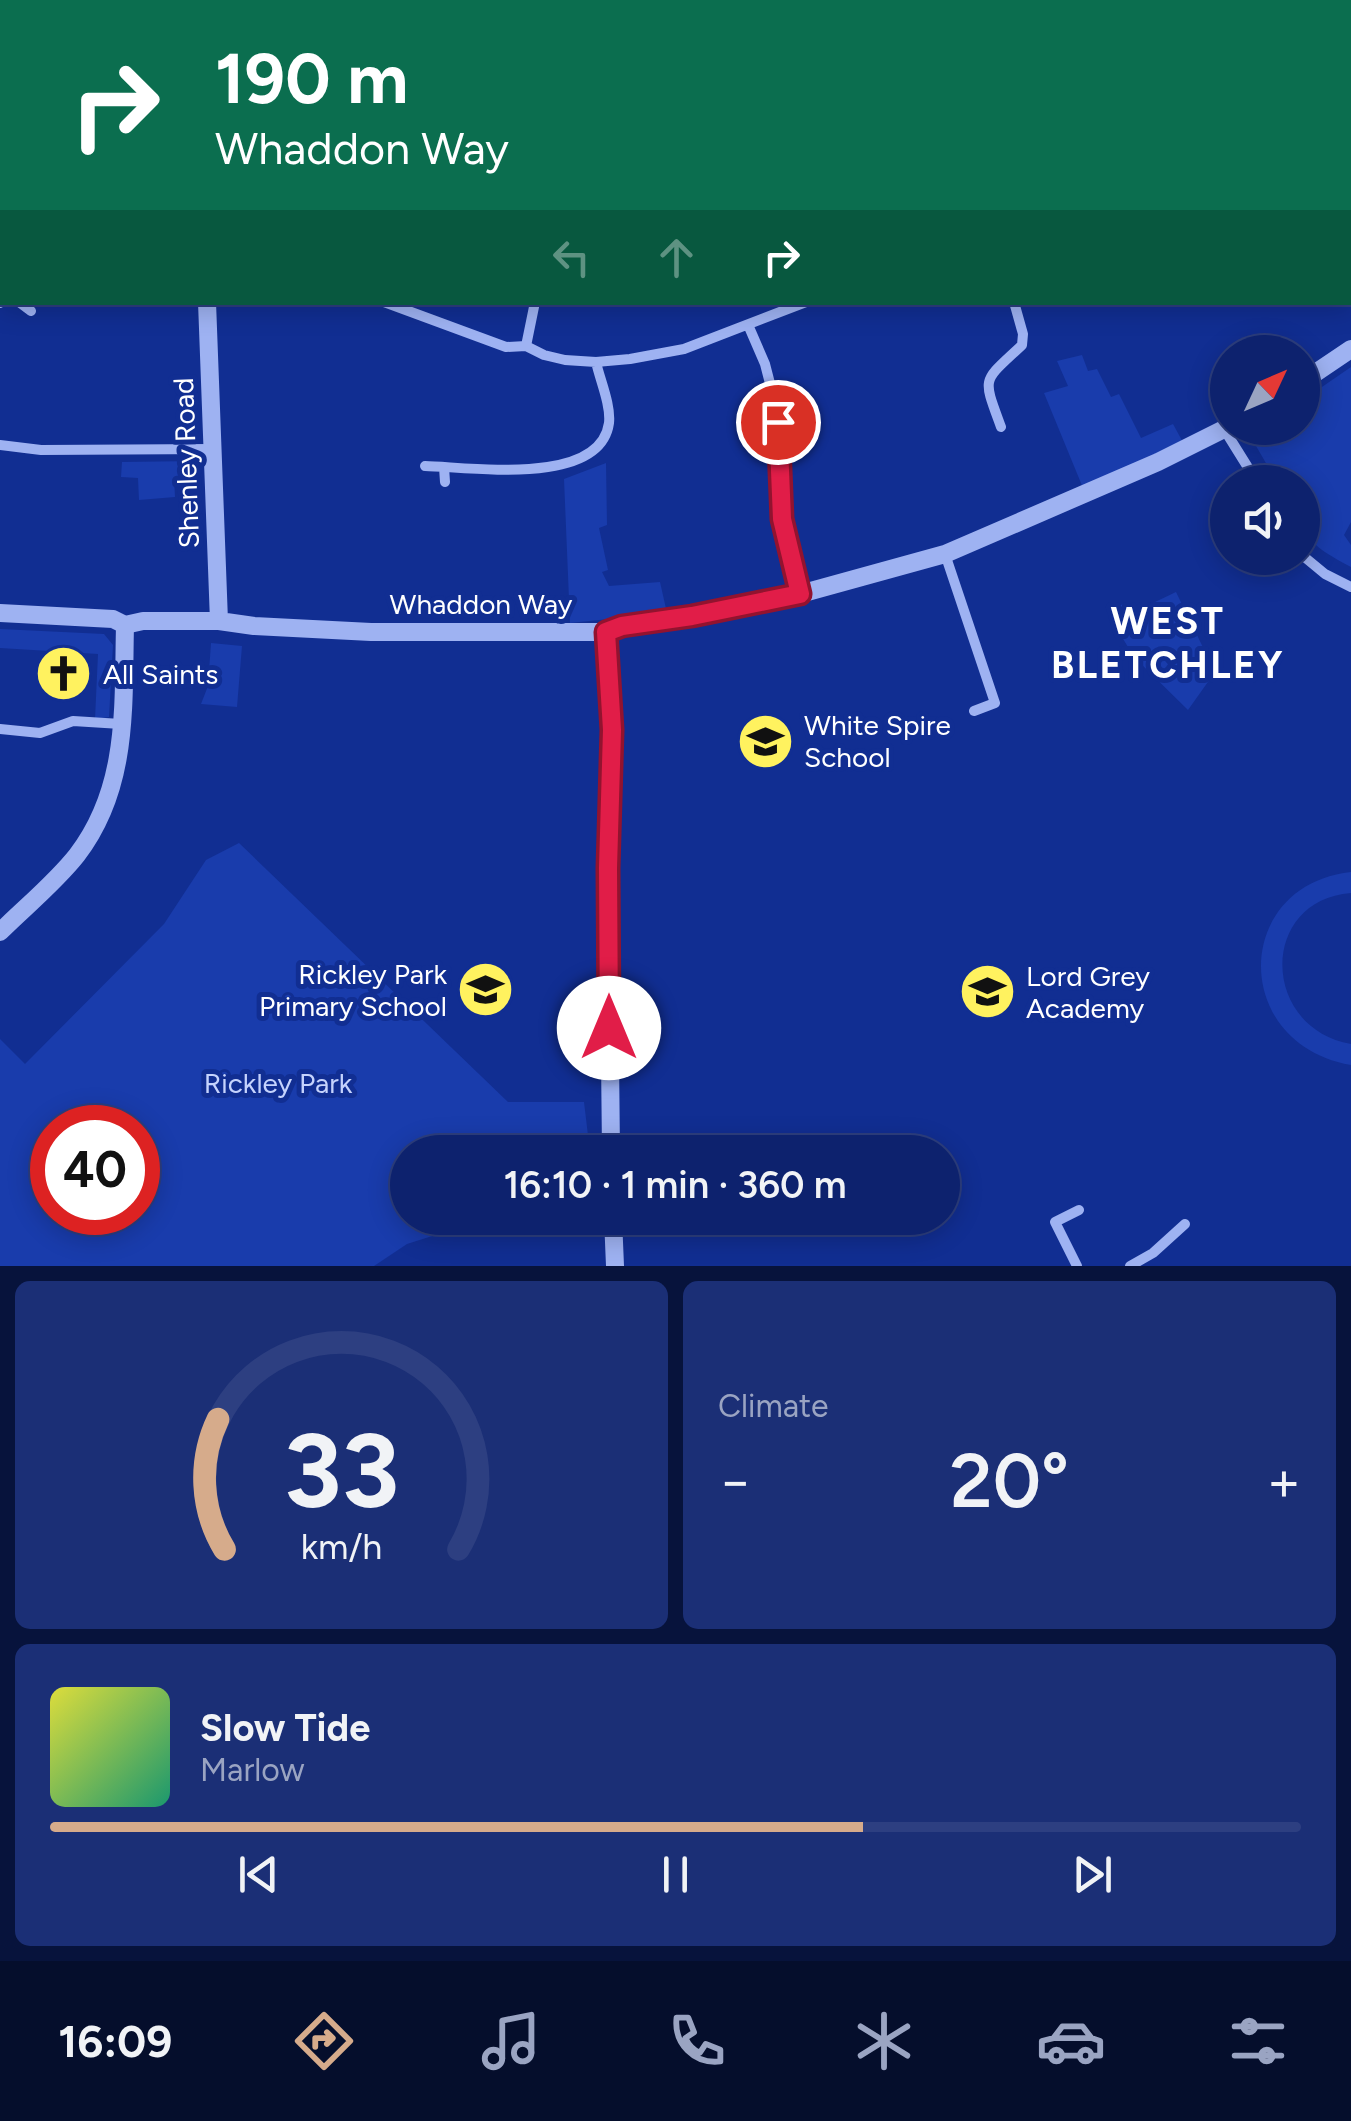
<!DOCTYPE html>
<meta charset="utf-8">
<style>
:root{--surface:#0d226e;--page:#1b2f76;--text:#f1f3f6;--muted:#9aa4c2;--line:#2d3f81;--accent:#d6ab8b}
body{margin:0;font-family:Figtree,sans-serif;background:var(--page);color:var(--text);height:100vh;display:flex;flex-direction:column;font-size:38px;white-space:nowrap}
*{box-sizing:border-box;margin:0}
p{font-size:32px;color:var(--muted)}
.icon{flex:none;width:55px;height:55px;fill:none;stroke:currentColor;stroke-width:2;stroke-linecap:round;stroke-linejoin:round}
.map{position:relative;height:1266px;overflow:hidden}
.sheet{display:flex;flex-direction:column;gap:15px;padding:15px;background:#07133c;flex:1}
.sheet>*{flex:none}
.banner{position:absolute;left:0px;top:0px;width:1352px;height:305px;box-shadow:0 5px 25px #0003,0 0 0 2px var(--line);background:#0b6e4f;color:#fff;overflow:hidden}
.needle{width:65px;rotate:46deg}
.controls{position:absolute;left:1210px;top:335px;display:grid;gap:20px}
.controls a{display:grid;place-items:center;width:110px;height:110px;border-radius:50%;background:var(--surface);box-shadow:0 5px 25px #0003,0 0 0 2px var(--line);font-size:50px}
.speed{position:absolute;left:30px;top:1105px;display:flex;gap:20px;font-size:50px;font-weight:700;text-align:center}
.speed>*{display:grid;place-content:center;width:130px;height:130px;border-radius:50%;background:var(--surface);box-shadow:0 5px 25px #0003,0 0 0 2px var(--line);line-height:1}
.speed .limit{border:15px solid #d22;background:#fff;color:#111}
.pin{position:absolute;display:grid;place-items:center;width:85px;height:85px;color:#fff;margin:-42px;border:5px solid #fff;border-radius:50%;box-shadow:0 2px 10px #0007}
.me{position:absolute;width:110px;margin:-55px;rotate:0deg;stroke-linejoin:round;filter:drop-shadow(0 0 8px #0008)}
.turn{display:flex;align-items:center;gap:35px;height:210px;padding:0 50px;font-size:45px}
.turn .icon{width:130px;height:130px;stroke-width:2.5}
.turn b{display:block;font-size:70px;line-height:85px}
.lanes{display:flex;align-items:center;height:95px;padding:0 50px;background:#0003;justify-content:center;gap:50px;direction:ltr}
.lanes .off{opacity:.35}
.big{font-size:75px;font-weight:600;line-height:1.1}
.sheet .tile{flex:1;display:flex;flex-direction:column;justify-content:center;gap:15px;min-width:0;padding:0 35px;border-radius:15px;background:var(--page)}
.sheet .dial{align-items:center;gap:0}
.dial svg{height:260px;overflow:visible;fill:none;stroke:var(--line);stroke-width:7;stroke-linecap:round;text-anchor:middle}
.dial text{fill:var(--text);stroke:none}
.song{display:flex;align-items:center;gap:30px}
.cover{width:120px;height:120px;border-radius:15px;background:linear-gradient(135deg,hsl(60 70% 55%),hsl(160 70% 35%))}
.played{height:10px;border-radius:5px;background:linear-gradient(90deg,var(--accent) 65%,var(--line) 65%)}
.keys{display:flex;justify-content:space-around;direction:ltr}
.heat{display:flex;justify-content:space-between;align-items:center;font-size:55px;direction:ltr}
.sheet .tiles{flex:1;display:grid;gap:15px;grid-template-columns:1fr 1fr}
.tile:last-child{grid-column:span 2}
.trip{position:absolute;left:390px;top:1135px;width:570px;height:100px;border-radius:50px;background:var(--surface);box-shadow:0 5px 25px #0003,0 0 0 2px var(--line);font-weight:600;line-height:100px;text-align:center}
.dock{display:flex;height:160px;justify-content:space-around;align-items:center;background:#050e2c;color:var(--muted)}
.dock .icon{width:70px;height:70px}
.dock .active{color:var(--accent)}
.dock b{font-size:45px;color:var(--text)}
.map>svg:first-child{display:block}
.green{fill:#193cac;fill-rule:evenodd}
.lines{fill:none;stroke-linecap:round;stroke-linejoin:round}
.minor{stroke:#9eb2f2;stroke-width:10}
.tertiary{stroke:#9eb2f2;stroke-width:18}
.route-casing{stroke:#92132f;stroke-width:25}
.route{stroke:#e11d48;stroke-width:18}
.labels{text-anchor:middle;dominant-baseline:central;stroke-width:10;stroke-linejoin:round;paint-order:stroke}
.street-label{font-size:28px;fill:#fff;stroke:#112e92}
.poi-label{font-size:28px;fill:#fff;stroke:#112e92;text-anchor:start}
.park-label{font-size:28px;fill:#c5d3fd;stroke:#112e92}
.district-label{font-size:38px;font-weight:bold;letter-spacing:2.5px;fill:#fff;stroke:#112e92}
</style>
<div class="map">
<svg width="1351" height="1266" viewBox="0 0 1351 1266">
<rect width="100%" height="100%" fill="#112e92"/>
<!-- green -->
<path class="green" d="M1082 355 1088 371 1097 369 1111 397 1119 394 1141 438 1173 424 1185 446 1083 488 1044 393 1068 386 1057 361Z
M1351 367V522L1344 535 1351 545V567C1302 541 1302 536 1302 482H1277L1256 446V433L1264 428H1302L1303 400Z
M198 461V476L174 477 175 497 139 500 138 478 121 477 122 462Z
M606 463 607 525 599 528 608 570 602 572 609 586 660 582 667 613 570 623 564 479Z
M1176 592 1215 672 1188 710 1134 657 1108 614 1110 609 1126 603 1132 613Z
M0 629 104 634 113 645 109 717 95 719 98 654 0 648Z
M211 643 242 646 237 707 201 704 208 686Z
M239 843 508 1102H584L590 1152H408V1218H489L407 1244 374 1266H0V1039L25 1064 164 924 206 860ZM52 1128H138V1212H52Z
M1351 872V893C1259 900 1260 1028 1351 1044V1065C1230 1044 1232 885 1351 872Z"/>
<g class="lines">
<!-- minor -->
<path class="minor" d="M652 0V2
M1048 2 1049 0
M1168 2V0
M1350 73 1351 72
M0 92H2
M19 302 31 311
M384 302 506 347 526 346 544 355 565 360 596 362 630 359 684 349 806 302
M0 303 2 299
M749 327 765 364 773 395 778 422 782 519 800 594
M526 346 535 302
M1001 427C982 375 982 383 1022 345L1023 334 1014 302
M1224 429 1257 482
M0 445 41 450 213 449
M425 466C470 467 600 487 609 423 611 405 600 380 596 362
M444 467 445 482
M945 554 995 703 974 711
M1302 555 1325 574 1351 587
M0 729 40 733 73 721 121 724
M1077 1266 1055 1222 1079 1210
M1130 1266 1153 1253 1185 1224"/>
<!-- tertiary -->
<path class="tertiary" d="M196 0V2
M207 302 219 621
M1302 382 1351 349
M0 613 113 619 125 625 143 621H219L254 626 371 632H605L623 626 800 594 945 554 1158 462 1228 427
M605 632 612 730 608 868 611 1152
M0 932C25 907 55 883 77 855 129 787 123 707 125 625
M613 1218 615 1266"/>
</g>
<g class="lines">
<defs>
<path id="route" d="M609 1028 608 868 612 730 606 632 622 626 692 616 800 594 782 519 778 422"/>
</defs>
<!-- route casing -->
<use href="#route" class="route-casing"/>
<!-- route -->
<use href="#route" class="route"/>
</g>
<!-- icons -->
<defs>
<symbol id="church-disc" viewBox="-11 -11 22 22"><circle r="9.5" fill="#fff25f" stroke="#112e92"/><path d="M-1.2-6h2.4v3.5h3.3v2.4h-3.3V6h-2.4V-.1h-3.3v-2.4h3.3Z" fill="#111"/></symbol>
<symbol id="school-disc" viewBox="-11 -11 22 22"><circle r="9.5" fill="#fff25f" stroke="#112e92"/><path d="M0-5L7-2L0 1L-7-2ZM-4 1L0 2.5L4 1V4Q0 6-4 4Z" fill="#111"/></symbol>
</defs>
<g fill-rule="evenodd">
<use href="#church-disc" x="32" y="642" width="63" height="63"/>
<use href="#school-disc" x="734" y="710" width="63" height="63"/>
<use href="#school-disc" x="454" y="958" width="63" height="63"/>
<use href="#school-disc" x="956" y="960" width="63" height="63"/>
</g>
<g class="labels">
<!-- street labels -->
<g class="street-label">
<text transform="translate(186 463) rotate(-92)">Shenley Road</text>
<text x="481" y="604">Whaddon Way</text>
</g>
<!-- poi labels -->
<g class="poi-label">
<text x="103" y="674">All Saints</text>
<text x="804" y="725">White Spire<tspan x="804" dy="32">School</tspan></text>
<text x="447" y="974" text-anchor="end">Rickley Park<tspan x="447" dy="32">Primary School</tspan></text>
<text x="1026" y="976">Lord Grey<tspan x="1026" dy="32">Academy</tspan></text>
</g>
<!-- park labels -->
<g class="park-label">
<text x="278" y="1083">Rickley Park</text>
</g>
<!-- district labels -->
<g class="district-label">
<text x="1168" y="621">WEST<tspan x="1168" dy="44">BLETCHLEY</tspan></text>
</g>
</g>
</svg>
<div class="controls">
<a><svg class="needle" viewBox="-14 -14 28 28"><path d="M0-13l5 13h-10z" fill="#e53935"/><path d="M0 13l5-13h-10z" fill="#9aa4c2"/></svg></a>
<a><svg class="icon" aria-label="sound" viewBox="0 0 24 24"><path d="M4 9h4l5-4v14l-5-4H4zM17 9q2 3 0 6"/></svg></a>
</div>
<div class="speed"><div class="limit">40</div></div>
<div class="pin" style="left:778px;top:422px;background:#d93025"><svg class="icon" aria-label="arrive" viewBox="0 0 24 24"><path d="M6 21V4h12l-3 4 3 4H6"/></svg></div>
<svg class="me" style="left:609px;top:1028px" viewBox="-20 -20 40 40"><circle r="19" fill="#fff"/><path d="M0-13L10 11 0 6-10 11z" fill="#e11d48"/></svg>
<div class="trip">16:10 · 1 min · 360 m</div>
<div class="banner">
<div class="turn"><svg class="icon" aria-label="right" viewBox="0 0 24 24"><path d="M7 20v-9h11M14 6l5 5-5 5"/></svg><div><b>190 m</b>Whaddon Way</div></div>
<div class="lanes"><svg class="icon off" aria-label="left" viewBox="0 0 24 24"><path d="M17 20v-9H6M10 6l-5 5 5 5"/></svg><svg class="icon off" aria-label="ahead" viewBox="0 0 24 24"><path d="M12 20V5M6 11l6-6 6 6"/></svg><svg class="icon" aria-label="right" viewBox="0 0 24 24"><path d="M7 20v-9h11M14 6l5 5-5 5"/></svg></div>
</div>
</div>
<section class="sheet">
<div class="tiles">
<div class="tile dial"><svg viewBox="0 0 100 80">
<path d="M14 69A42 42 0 1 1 86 69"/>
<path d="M14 69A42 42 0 0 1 12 29" stroke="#d6ab8b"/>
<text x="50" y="56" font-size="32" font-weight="700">33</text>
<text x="50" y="72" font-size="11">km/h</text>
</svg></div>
<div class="tile"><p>Climate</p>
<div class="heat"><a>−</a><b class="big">20°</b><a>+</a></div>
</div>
<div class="tile">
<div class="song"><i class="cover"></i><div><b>Slow Tide</b><p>Marlow</p></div></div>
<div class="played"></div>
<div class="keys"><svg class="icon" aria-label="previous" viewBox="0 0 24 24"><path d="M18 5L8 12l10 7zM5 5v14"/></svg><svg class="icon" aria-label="pause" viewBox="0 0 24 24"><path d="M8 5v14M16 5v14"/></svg><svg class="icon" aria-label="next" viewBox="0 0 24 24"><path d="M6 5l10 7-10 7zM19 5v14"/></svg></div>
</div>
</div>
</section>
<nav class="dock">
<b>16:09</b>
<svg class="icon active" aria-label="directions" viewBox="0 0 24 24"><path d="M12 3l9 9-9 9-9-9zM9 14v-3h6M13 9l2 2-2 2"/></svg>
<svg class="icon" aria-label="music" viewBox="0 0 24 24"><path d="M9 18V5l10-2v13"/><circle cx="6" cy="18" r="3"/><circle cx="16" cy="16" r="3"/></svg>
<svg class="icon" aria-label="phone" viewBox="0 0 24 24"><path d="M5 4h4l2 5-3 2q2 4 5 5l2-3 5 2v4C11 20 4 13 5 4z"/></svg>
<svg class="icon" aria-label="climate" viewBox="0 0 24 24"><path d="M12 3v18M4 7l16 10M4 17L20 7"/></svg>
<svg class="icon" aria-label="car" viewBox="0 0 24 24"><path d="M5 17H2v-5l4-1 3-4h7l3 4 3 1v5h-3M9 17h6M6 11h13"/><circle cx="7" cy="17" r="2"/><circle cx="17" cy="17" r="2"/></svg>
<svg class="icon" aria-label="filters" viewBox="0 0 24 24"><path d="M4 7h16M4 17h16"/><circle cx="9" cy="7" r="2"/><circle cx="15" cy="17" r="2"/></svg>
</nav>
